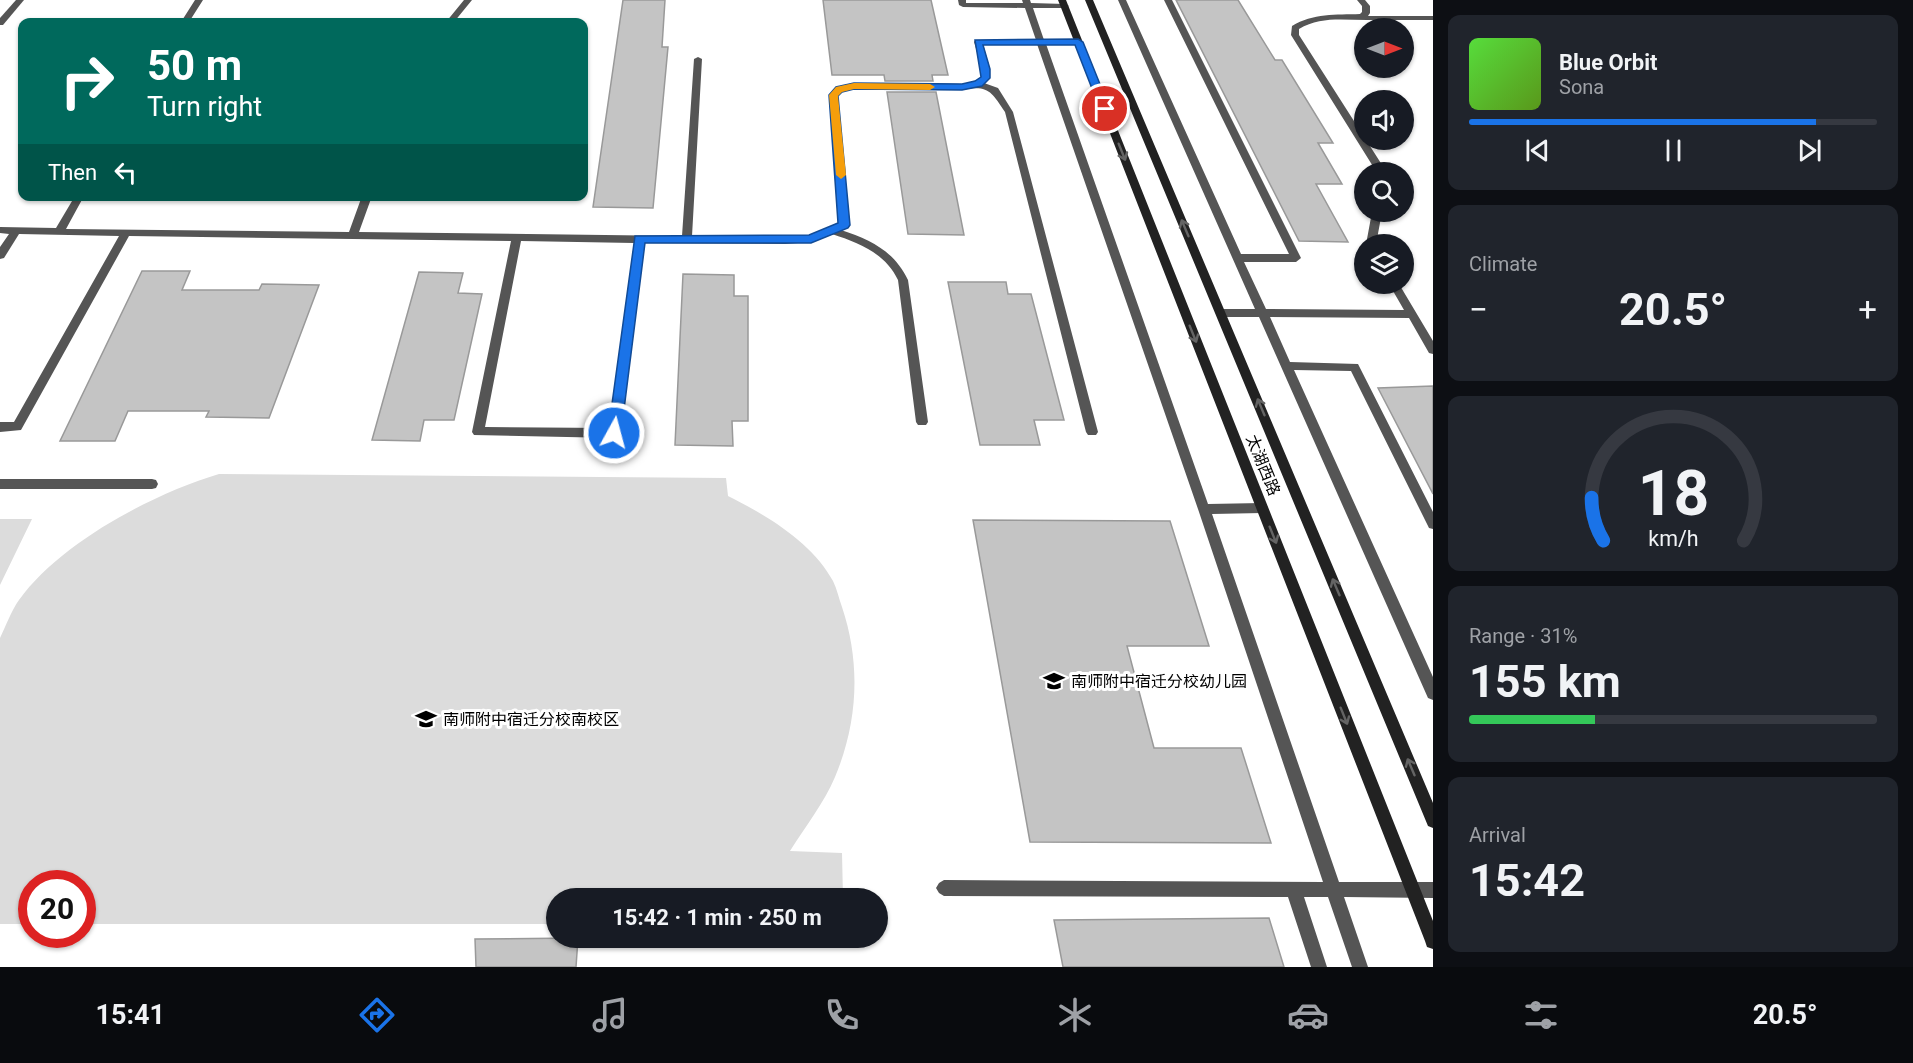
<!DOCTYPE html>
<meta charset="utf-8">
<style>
:root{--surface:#171b24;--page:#20242c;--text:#f1f3f6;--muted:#9ea1a6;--line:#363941;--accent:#1a73e8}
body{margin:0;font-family:Roboto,"Noto Sans SC",sans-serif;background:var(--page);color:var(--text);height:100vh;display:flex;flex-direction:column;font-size:22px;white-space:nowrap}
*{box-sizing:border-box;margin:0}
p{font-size:20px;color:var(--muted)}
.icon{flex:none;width:33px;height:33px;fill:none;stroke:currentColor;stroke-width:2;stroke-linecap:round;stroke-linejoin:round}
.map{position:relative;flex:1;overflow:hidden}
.side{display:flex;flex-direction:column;gap:15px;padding:15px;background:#0d0f14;width:480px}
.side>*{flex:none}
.top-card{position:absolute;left:18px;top:18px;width:570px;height:183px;border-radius:12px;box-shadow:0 2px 4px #0004;background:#00695c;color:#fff;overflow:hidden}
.needle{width:39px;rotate:90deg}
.controls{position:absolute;left:1354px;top:18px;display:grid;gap:12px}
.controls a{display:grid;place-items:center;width:60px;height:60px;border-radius:50%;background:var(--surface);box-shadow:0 2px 4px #0004;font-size:30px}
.speed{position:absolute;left:18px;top:870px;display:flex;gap:12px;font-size:30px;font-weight:700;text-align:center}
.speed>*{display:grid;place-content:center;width:78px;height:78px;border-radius:50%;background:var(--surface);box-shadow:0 2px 4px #0004;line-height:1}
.speed .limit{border:9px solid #d22;background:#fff;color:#111}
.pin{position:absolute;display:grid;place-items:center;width:51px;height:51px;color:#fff;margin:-26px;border:3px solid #fff;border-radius:50%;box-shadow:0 2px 6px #0007}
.me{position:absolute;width:66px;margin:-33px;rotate:7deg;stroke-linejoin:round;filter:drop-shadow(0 0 4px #0008)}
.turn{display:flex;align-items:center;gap:21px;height:126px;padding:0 30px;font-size:27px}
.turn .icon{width:78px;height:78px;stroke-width:2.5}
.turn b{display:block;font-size:42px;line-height:51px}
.then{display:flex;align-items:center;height:57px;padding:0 30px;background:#0003;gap:12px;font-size:22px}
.big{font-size:45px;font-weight:700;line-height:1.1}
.side .tile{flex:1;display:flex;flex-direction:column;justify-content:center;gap:9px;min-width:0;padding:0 21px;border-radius:12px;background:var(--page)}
.side .dial{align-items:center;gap:0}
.dial svg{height:156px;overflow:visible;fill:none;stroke:var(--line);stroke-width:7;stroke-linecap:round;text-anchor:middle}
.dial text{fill:var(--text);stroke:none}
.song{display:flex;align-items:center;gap:18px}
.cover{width:72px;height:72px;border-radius:9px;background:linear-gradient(135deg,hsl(110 70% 55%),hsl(90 70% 35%))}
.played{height:6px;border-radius:3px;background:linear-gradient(90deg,var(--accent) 85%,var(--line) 85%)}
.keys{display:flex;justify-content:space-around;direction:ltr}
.heat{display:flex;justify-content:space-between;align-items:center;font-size:33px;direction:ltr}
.charge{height:9px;border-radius:4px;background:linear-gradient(90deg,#34c759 31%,var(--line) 0)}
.trip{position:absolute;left:546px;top:888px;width:342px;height:60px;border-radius:30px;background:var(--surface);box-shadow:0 2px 4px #0004;font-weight:700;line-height:60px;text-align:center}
.tab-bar{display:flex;height:96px;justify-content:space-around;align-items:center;background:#090b0e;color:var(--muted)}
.tab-bar .icon{width:42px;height:42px}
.tab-bar .selected{color:var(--accent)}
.tab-bar b{font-size:27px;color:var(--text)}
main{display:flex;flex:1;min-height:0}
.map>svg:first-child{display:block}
.green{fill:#dcdcdc}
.building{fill:#c4c4c4;stroke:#999;stroke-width:1.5}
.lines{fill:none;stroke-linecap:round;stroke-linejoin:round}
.lane{fill:#555;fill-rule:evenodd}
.street{fill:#555;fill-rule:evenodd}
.secondary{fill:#222;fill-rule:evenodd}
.oneway{stroke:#646464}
.route{fill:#1a73e8;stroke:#114b97;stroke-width:1.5}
.slow{fill:#f59e0b}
.labels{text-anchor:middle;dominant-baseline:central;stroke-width:6;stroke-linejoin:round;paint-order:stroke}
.street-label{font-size:16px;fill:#000;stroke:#fff}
.poi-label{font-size:16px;fill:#000;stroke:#fff;text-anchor:start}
</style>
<main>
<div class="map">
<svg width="1433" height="967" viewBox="0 0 1433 967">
<rect width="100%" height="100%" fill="#fff"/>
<!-- green -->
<path class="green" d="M219 474 726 478 728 496C766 515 812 542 833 581 837 589 839 599 842 607 861 664 858 722 835 777 824 803 805 827 790 851L842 853 843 898H556V924H83L82 884H32L31 924H0V638C6 626 11 611 19 600 60 543 152 494 219 474Z
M0 519H32L0 585Z"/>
<!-- building -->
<path class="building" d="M623 0H665L662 47H668L653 208 593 207Z
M823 0H931L948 75H932L933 81H885L884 75H832Z
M1176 0H1238L1275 60H1282L1333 143H1318L1342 184H1316L1348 242 1299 241Z
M887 92H936L964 235 908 234Z
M142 271H190L182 290H259L262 284 319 285 269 418 206 417 209 411H128L115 441H60Z
M419 272 463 273 458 293 482 294 454 420H424L420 441 372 440Z
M683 274 734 275V296H748V421H732L733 446 675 445Z
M948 282H1006L1008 294H1031L1064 420H1034L1040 445H980Z
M1433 386V494L1378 388Z
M973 520 1170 521 1209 646H1127L1154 748H1241L1271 843 1030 842Z
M1269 918 1284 967H1063L1054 920Z
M578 938 576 967H476L475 939Z"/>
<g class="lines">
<!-- lane -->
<path class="lane" d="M195 0H203L189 22H181Z
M464 0H472L454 22H446Z
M958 0H966V3H1023L1022 0H1030L1031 3 1065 4 1069 6 1065 8H1033L1044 40H1078L1082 42 1078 44H1046L1208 504 1262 503 1266 504 1268 508 1266 512 1262 513 1212 514 1339 882H1433V898L1344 897 1368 967H1352L1328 897H1304L1327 967H1311L1288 897 944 896 939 893 936 888 939 883 944 880 1323 882 1198 509 1037 44H983L990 69V78L984 83 998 88 1013 112 1098 432 1096 435H1088L1086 432 1005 112C991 91 988 85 962 90L854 89 842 91 837 96 849 225 841 230C871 240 894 251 908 280L928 422 926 425H918L916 422 898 280C885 253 859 243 832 234L811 242 785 244 643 243 620 433 618 436 614 438 474 435 472 432 511 241 129 236 21 430 0 432V422H14L119 236 19 234 4 258 0 259V247L9 234 0 233V227L56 228 75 196H84L66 229 349 232 362 196H372L359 232 682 236 694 59 698 57 702 59 692 236 785 238 810 236 839 223 829 95 836 87 854 83 962 84 975 82 982 77V69L974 42 975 40H1036L1025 8 963 7 959 5ZM521 241 634 243 609 428 485 427Z
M1118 0H1126L1241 254H1289L1164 0H1172L1301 258 1296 262H1244L1266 309 1404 310 1389 284H1399L1433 341V354L1429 353 1409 318 1270 317 1290 362 1358 364 1433 512V529L1429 528 1351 371 1294 370 1433 677V700L1428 698 1259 317H1221L1216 313 1221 309H1255Z
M1357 0H1365L1370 6V13L1368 16H1433V20C1411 20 1389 20 1367 20 1344 20 1320 16 1299 29V35L1384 168 1383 172H1375L1374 168 1291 35 1292 26C1313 13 1336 15 1360 14L1362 12V6Z
M1372 212H1382L1377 239 1379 244H1369L1367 239Z
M0 479H152L156 480 158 484 156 488 152 489H0Z"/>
<!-- street -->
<path class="street" d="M16 0H24L3 25H0V18Z"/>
<!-- secondary -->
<path class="secondary" d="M1058 0H1066L1433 921V949L1427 947 1425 941Z
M1085 0H1093L1433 803V828L1428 826Z"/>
</g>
<!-- one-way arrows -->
<defs><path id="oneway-shaft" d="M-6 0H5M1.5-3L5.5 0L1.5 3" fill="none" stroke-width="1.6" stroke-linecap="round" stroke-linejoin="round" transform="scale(1.5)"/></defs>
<g class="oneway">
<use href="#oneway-shaft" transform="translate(1122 152) rotate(68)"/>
<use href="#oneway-shaft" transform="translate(1185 228) rotate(-113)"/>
<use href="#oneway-shaft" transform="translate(1193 334) rotate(68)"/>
<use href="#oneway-shaft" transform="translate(1261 407) rotate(-113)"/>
<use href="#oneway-shaft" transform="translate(1273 535) rotate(68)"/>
<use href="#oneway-shaft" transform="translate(1336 587) rotate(-113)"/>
<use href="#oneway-shaft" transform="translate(1344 716) rotate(68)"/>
<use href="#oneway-shaft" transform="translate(1411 767) rotate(-113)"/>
</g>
<!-- route -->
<path class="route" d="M1078 39 1083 42 1110 109 1108 111 1100 109 1075 45H983L990 69V78L982 86 962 90 854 89 842 92 838 96 850 225 848 228 811 243H645L621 433 614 439 610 437 608 433 635 236 809 235 838 223 829 95 836 87 854 83 962 84 975 81 981 77 975 40Z"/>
<!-- slow -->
<path class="slow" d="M854 83 930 84 935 87 930 90 854 89 842 92 838 96 846 175 841 179 836 175 829 95 836 87Z"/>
<!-- icons -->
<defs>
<symbol id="school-bare" viewBox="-9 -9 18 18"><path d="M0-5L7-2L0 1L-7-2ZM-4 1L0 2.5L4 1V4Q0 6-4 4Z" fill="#000" stroke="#fff" stroke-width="2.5" paint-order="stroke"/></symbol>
</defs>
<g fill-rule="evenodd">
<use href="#school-bare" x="1039" y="666" width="30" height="30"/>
<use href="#school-bare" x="411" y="704" width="30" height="30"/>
</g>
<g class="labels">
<!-- street labels -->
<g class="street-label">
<text transform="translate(1263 465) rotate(68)">太湖西路</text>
</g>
<!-- poi labels -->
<g class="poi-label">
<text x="1071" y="681">南师附中宿迁分校幼儿园</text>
<text x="443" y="719">南师附中宿迁分校南校区</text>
</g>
</g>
</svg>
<div class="controls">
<a><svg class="needle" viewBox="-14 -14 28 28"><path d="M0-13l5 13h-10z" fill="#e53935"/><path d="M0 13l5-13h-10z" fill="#9ea1a6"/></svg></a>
<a><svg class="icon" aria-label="sound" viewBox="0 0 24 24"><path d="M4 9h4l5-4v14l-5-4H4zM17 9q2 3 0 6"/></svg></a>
<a><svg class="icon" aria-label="search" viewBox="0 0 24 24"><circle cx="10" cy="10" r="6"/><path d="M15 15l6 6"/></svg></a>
<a><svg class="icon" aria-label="layers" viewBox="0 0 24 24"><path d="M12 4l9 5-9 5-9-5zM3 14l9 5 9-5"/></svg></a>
</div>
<div class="speed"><div class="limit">20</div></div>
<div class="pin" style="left:1105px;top:109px;background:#d93025"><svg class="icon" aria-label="arrive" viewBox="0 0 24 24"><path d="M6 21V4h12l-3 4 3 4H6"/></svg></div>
<svg class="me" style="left:614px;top:433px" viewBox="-20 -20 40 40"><circle r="17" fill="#1a73e8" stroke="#fff" stroke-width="3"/><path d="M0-11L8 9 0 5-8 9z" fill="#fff"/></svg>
<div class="trip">15:42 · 1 min · 250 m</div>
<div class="top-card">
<div class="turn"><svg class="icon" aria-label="right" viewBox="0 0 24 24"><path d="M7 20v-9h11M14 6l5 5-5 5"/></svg><div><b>50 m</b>Turn right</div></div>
<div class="then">Then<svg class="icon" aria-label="left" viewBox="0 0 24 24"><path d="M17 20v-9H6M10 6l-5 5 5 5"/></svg></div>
</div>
</div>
<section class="side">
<div class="tile">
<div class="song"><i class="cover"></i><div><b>Blue Orbit</b><p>Sona</p></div></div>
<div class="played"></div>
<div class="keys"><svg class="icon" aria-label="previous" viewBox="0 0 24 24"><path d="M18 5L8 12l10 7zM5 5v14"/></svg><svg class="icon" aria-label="pause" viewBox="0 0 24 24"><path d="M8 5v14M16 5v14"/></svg><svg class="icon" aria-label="next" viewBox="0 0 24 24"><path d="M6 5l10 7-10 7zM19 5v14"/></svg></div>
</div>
<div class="tile"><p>Climate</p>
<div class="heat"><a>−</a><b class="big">20.5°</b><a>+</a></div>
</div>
<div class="tile dial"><svg viewBox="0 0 100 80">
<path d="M14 69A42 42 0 1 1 86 69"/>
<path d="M14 69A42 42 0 0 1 8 47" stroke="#1a73e8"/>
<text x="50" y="56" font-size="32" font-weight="700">18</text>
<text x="50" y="72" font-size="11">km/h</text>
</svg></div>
<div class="tile"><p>Range · 31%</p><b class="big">155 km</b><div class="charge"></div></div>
<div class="tile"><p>Arrival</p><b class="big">15:42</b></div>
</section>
</main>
<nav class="tab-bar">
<b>15:41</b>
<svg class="icon selected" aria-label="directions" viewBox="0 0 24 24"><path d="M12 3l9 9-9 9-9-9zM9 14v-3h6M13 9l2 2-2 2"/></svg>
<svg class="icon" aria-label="music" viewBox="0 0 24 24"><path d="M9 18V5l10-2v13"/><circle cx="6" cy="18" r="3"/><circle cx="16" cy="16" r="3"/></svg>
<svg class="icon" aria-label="phone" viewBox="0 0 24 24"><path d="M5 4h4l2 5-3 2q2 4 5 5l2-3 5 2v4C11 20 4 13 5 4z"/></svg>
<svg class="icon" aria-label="climate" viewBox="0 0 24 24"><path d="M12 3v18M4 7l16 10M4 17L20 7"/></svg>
<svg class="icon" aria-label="car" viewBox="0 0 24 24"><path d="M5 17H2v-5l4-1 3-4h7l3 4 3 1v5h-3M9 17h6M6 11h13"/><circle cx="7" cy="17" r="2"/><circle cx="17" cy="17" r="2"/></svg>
<svg class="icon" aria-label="filters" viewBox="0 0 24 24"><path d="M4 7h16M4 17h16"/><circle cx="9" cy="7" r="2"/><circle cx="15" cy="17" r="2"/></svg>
<b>20.5°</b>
</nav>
